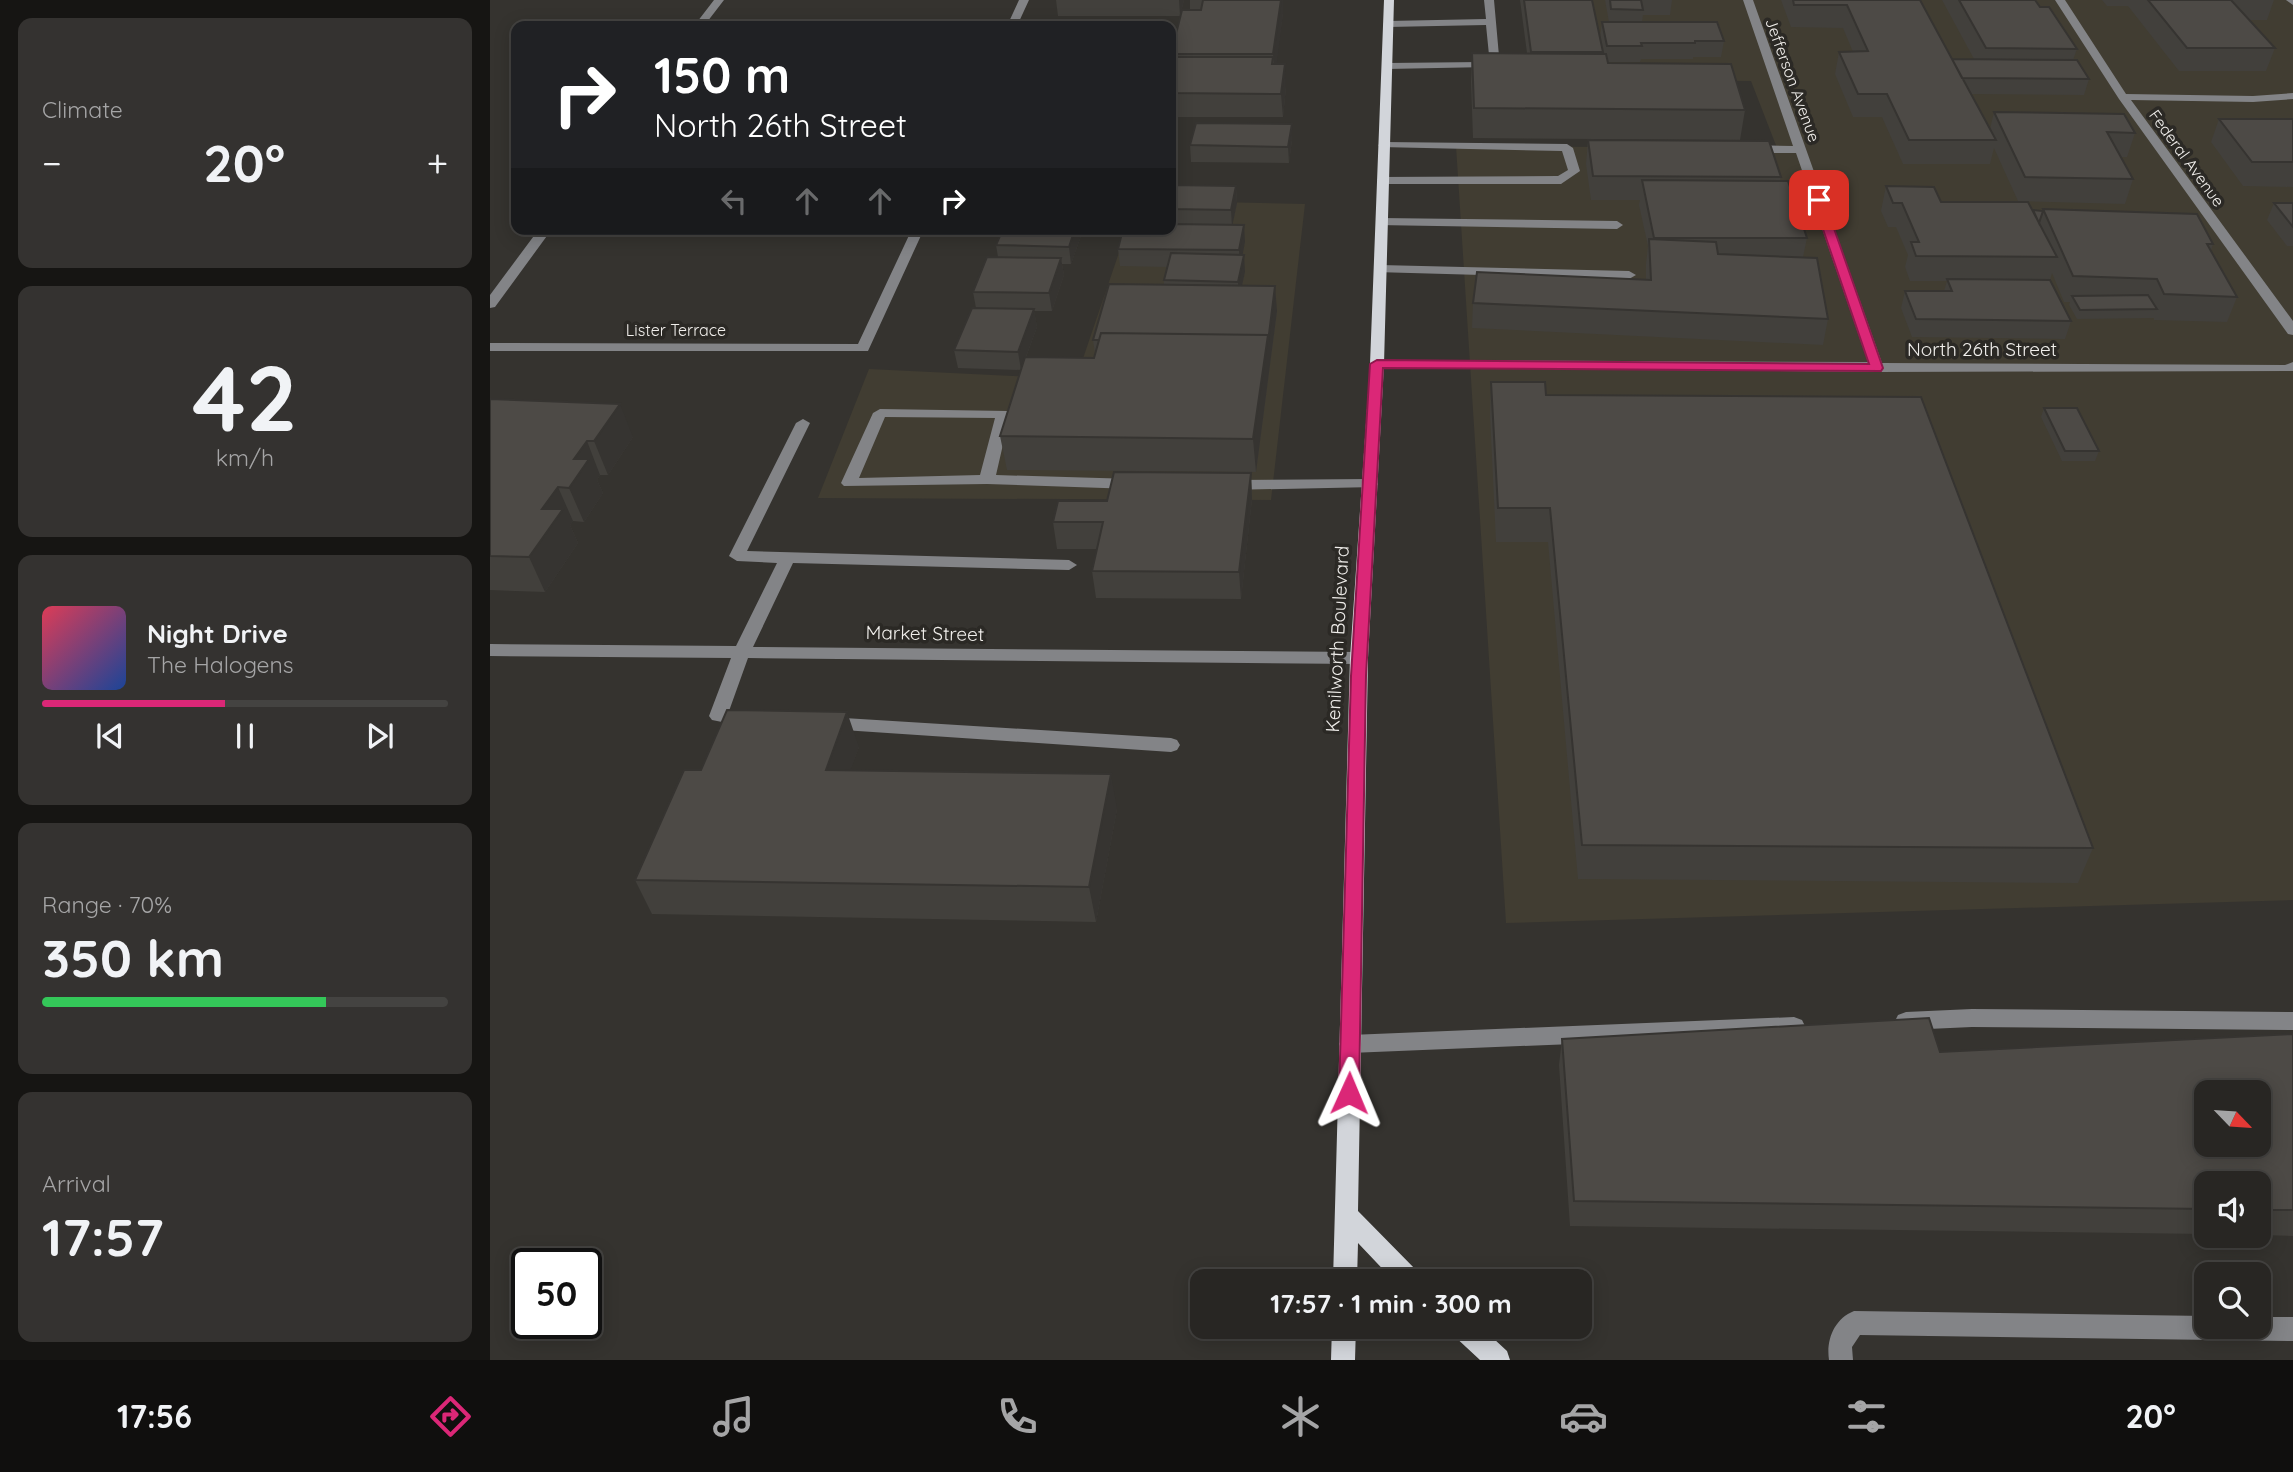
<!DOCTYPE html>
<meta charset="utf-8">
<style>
:root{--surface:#282623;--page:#343230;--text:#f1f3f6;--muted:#a5a5a6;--line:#444341;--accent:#db2777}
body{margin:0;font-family:Quicksand,sans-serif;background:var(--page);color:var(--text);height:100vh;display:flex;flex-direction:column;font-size:26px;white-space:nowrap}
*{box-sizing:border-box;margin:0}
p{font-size:23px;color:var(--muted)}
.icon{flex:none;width:38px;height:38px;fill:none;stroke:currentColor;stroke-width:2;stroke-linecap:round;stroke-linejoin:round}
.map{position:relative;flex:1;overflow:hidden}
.details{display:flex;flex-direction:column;gap:18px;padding:18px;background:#161513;width:490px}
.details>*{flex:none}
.guide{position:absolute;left:21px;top:21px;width:665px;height:214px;border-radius:14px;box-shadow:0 4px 18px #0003,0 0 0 2px var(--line);background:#202124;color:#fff;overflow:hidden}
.needle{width:46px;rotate:115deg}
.fabs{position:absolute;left:1704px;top:1080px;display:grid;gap:14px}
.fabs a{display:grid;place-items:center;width:77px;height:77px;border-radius:14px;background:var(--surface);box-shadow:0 4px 18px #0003,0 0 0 2px var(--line);font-size:35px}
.speed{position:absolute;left:21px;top:1248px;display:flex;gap:14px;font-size:35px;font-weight:700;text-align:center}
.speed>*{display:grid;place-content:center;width:91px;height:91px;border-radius:50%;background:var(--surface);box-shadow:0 4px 18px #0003,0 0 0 2px var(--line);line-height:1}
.speed .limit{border:4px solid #111;border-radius:10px;background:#fff;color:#111}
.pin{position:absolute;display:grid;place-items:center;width:60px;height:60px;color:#fff;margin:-30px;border-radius:14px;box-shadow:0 4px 10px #0006}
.me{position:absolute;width:77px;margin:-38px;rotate:1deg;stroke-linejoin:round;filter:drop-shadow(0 0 5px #0008)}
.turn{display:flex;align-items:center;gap:24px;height:147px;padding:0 28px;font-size:32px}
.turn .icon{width:91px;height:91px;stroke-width:2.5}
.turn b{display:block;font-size:49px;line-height:60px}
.lanes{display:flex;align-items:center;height:66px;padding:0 28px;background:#0003;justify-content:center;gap:35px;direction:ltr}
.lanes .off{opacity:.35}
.big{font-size:52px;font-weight:700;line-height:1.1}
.details .tile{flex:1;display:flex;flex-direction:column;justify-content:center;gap:10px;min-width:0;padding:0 24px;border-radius:14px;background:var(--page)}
.details .dial{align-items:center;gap:0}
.dial b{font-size:91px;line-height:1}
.song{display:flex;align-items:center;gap:21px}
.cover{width:84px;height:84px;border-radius:10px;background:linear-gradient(135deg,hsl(350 70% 55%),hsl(220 70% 35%))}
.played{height:7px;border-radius:4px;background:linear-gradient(90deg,var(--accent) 45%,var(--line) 45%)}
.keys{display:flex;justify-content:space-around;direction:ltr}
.heat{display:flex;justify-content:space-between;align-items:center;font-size:38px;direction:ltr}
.charge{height:10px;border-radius:5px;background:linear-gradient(90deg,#34c759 70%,var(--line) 0)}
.trip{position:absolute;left:700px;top:1269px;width:402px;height:70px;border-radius:14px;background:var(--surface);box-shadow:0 4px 18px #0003,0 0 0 2px var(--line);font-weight:700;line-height:70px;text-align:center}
.tabs{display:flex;height:112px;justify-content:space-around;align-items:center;background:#100f0e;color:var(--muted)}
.tabs .icon{width:49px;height:49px}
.tabs .active{color:var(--accent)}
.tabs b{font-size:32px;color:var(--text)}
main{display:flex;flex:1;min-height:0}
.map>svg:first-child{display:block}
.built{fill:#413d32}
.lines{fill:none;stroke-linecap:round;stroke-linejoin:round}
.minor{fill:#838487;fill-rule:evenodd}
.major{fill:#d2d5da;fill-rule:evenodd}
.wall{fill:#42403c}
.shaded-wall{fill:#363431}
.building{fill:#4d4a46;stroke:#363431;stroke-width:2;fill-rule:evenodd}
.route{fill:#db2777;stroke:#8e194d;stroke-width:2}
.labels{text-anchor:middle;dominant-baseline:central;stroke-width:7;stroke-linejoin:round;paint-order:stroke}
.far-street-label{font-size:16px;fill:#f0eeeb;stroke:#2b2925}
.street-label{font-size:19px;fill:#f0eeeb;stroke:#2b2925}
</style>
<main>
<section class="details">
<div class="tile"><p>Climate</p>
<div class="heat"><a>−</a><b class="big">20°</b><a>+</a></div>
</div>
<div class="tile dial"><b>42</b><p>km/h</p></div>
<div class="tile">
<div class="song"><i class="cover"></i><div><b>Night Drive</b><p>The Halogens</p></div></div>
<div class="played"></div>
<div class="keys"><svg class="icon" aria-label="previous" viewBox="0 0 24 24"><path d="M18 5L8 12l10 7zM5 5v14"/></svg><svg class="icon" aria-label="pause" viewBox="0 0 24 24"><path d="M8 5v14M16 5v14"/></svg><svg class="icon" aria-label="next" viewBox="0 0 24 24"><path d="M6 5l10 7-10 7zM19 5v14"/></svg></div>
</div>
<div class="tile"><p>Range · 70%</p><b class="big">350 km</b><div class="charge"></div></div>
<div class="tile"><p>Arrival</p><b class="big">17:57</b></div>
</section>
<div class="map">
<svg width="1803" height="1360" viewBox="0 0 1803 1360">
<rect width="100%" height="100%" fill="#35332f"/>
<!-- built -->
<path class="built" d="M1097 0H1803V900L1016 923 966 146 1287 148 1261 81 1113 80Z
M681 201 815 204 781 500 328 498 379 369 586 379 637 229H681Z"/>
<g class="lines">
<!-- minor -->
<path class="minor" d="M224 0H234L214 26H204Z
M529 0H539L527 26H517Z
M994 0H1004L1009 56 999 67 897 69 892 66 897 63 992 62 999 55 996 25 898 27 893 24 898 21 996 19Z
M1253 0H1263L1392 363 1795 365 1803 362V371L1387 372 882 367 880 364 887 360 1378 362 1306 153H1259L1253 149 1259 145 1303 146Z
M1565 0H1575L1636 94 1763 96 1803 93V99L1763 102 1641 100 1803 321V335L1798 334 1629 99Z
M1796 0H1803V5Z
M894 142 1077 144 1083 148 1090 171 1071 184H893L887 180 889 177 1068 176 1078 170 1072 151 890 147 888 145Z
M891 218 1127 221 1133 225 1127 229 887 225V219Z
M49 229H62L5 307 0 308V295Z
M422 229H434L378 351H0V343L368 344Z
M890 265 1139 271 1146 275 1139 279 885 272V266Z
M390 409 518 411 520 414 506 475 643 479 651 484 643 489 497 484 354 486 351 483 383 413ZM395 417 505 418 490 475 369 478Z
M313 419 320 423 257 551 579 560 587 565 579 570 303 563 263 647 869 652 878 658 869 664 258 658 239 711 263 716 266 721 263 726 257 727 222 720 219 716 241 658 0 656V644L246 646 287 563 247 561 239 556 306 423Z
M880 479 885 481 888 484 885 487 737 490 729 485 737 480Z
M338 717 681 738 687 740 690 745 687 750 681 752 338 729 332 728 329 723 332 718Z
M1482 1009 1803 1012V1030L1482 1027 1416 1030 1408 1027 1405 1021 1408 1015 1416 1012Z
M1304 1017 1312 1020 1315 1026 1312 1032 1304 1035 860 1053 852 1050 849 1044 852 1038 860 1035Z
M1364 1311 1717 1316V1326H1769V1317H1803V1341L1370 1335 1362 1347 1363 1360H1339C1336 1340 1344 1319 1364 1311Z"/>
<!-- major -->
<path class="major" d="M894 0H904L894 364 878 658 868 1211 929 1273 932 1281H904L868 1243 867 1281H843L860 658 880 364Z
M842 1326H866L865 1360H841Z
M959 1326H990L1017 1351 1020 1360H990L962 1334Z"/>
</g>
<!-- wall -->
<path class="wall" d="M566 0H694L690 16H568Z
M700 0H793V13L786 64 796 87 793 117H681V54L711 9H700Z
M1030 0H1102L1113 54 1110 37 1112 22H1119L1115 0H1182L1180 15H1153L1152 22 1234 41 1231 57H1203V59H1151L1150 62H1118V63L1255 110 1250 140 983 138 981 82 982 53H1037Z
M1291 0H1430L1462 59H1484L1452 0H1545L1550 7 1587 49 1583 60 1599 79 1594 95 1481 94 1500 129 1504 112 1645 133 1637 157H1631L1643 179 1635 204 1528 201 1504 148 1500 164H1413L1392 117H1363L1345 74 1349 52H1363L1353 28 1301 27Z
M1612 0H1784L1777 20H1759L1785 48 1776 71H1689L1638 6H1617Z
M1729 119H1803V187L1753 186 1721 142Z
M802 124V140L799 163 701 162 700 145Z
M1098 140 1291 177 1290 181 1317 238 1313 257 1338 319 1333 345 982 328 983 303 1156 279V264L1158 246 1149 205 1150 200H1101L1096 164Z
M681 185 746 186 747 203 742 225 755 242 752 255 755 272 752 285 787 311 766 472 517 470 510 436 531 370 468 368 464 350 486 308 483 292 508 257 506 245 513 229H590L591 236 581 264H572L574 275 562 311H544L547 327 536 357 604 358 605 354 603 340 674 285V280L677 267 630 266 628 249 681 229Z
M1396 186 1451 202 1543 210 1553 211V209L1723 244 1721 250 1747 297 1737 322 1664 320V318L1587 319 1579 305 1580 302H1574L1562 273 1560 280 1581 321 1575 339 1422 337 1411 308 1415 291H1454L1457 281H1420L1415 267 1418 255 1406 227H1398L1391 211Z
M1784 203H1803V246H1797L1777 220Z
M1001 382 1056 395 1603 848 1588 883 1088 879 1058 542H1006L1000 415Z
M0 399 143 437 118 475H110L107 480 113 493 94 522 83 521 80 525 88 543 55 592 0 590Z
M1554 408 1609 451 1605 461H1572L1551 417Z
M761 473 762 499 751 599 606 598 602 571 607 549H567L563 522 617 501Z
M369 747 360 770 627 809 606 922 162 914 145 880 211 770Z
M1803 1034V1236L1769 1235V1183H1717V1234L1080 1226 1069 1065 1072 1039 1450 1052Z"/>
<!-- shaded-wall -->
<path class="shaded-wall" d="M689 0H694L690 16Z
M791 0H793V13L785 77 783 54Z
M795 64 796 87 793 117 791 94Z
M802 124V140L799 163 798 147Z
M746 186 747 203 742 227 741 210Z
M754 225 755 242 750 268 749 250Z
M585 229H590L591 236 581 264 579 247Z
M754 255 755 272 749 299 748 282Z
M571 258 574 275 562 311 559 293Z
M785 286 787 311 766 472 763 439Z
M544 309 547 327 531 370 528 352Z
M130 404 143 437 118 475 104 441Z
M97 441 110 475 107 480 113 493 94 522 79 488 84 459Z
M761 473 762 499 751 599 749 572Z
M68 487 83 521 80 525 88 543 55 592 39 557 52 509Z
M357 712 369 747 348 804 336 770Z
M621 774 627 809 606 922 599 887Z"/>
<!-- building -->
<path class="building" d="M713 0H791L783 54H681L692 10H711Z
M1034 0H1102L1113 52H1041Z
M1120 0H1151L1153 10 1121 9Z
M1303 0H1430L1506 140H1419L1397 94H1368L1349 52 1378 51 1357 5H1304Z
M1469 0H1545L1550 7H1559L1587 49 1496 48Z
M1658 0H1741L1785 48H1697Z
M1112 22H1227L1234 41H1205V43H1151L1152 46H1117Z
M982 53 1116 54 1118 63 1241 64 1255 110 984 108Z
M681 57H783L782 64H795L791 94 681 93Z
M1462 59 1587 60 1599 79 1472 78Z
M1504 112 1634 114 1645 133 1617 132 1643 179 1535 177Z
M1729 119H1803V162H1762Z
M706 123 802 124 798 147 700 145Z
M1098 140 1279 141 1291 177 1103 176Z
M1152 180 1298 181 1317 238H1164Z
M681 185 746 186 741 210 681 209Z
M1396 186 1444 187 1451 202H1538L1567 257 1426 256 1421 242H1429L1412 203H1403Z
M1784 203H1803V227Z
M1553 209 1707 214 1723 244H1717L1747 297 1674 294 1667 279 1583 276Z
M1543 210 1553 211 1549 223Z
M681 224 754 225 749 250 628 249 633 229H681Z
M513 229H585L579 247 506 245Z
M1159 239 1226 242 1228 254 1327 258 1338 319 983 303 987 272 1161 280Z
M681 253 754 255 748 282 674 280Z
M497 257 571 258 559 293 483 292Z
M1457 279 1560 280 1581 321 1426 319 1415 291H1462Z
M619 284 785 286 778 342V335L611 333 609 340H603Z
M1658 295 1667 309 1590 310 1582 296Z
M482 308 544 309 528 352 464 350Z
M611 333 778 335 763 439 510 436 535 357 604 358Z
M1001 382H1055L1056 395 1431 397 1603 848 1092 845 1060 508H1008Z
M0 399 130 404 104 441H97L84 459H99L79 488 68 487 52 509H73L39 557 0 556Z
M1554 408H1587L1609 451H1575Z
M624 472 761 473 749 572 602 571 613 522H563L568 501H617Z
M237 710 357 712 336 770 621 774 599 887 145 880 194 770H211Z
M1439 1018 1450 1052 1803 1034V1210H1769V1183H1717V1209L1084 1201 1072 1039ZM1717 1092H1769V1144H1717Z"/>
<!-- route -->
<path class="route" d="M1329 196 1334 200 1393 368 1391 371 893 368 876 676 869 1093 866 1099 859 1102 852 1099 849 1093 861 676 880 364 887 360 1379 364 1323 200Z"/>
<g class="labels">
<!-- far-street labels -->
<g class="far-street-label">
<text transform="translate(1303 80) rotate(70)">Jefferson Avenue</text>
<text transform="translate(1697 158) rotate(54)">Federal Avenue</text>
<text x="186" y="330">Lister Terrace</text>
</g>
<!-- street labels -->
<g class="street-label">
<text x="1492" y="349">North 26th Street</text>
<text transform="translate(435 633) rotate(1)">Market Street</text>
<text transform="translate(847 639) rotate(-87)">Kenilworth Boulevard</text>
</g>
</g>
</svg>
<div class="fabs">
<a><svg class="needle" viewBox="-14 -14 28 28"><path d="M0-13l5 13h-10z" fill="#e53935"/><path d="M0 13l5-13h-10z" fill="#a5a5a6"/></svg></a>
<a><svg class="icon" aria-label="sound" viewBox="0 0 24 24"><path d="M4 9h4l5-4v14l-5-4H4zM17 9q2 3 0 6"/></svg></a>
<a><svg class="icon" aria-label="search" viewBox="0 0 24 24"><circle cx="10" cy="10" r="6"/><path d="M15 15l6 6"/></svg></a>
</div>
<div class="speed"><div class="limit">50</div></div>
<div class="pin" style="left:1329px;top:200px;background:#d93025"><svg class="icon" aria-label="arrive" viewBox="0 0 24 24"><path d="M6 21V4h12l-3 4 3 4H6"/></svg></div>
<svg class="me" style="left:859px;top:1093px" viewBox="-20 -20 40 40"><path d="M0-17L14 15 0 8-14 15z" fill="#db2777" stroke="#fff" stroke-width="4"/></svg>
<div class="trip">17:57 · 1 min · 300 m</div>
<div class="guide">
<div class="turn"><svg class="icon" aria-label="right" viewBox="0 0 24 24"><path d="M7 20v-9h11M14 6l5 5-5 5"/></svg><div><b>150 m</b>North 26th Street</div></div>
<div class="lanes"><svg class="icon off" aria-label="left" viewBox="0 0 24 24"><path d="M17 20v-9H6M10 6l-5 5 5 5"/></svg><svg class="icon off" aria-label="ahead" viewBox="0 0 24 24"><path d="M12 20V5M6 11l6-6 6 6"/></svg><svg class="icon off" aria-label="ahead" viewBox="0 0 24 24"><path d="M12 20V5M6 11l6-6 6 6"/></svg><svg class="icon" aria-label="right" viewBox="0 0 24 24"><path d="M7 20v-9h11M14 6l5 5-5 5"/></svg></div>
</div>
</div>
</main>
<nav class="tabs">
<b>17:56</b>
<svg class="icon active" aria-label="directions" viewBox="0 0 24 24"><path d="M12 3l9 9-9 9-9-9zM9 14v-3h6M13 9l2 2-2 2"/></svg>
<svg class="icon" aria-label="music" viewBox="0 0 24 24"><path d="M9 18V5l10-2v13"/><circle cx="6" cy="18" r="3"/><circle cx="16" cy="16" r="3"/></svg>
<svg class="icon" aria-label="phone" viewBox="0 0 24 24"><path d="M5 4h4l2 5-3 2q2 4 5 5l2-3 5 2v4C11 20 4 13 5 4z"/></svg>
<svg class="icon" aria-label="climate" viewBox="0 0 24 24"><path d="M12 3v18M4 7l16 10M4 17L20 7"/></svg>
<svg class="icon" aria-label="car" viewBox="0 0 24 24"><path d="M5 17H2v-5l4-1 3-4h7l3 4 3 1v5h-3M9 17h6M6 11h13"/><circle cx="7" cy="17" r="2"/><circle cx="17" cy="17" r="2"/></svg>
<svg class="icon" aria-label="filters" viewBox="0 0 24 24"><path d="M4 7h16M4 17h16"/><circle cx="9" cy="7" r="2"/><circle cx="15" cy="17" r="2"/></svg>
<b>20°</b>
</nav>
